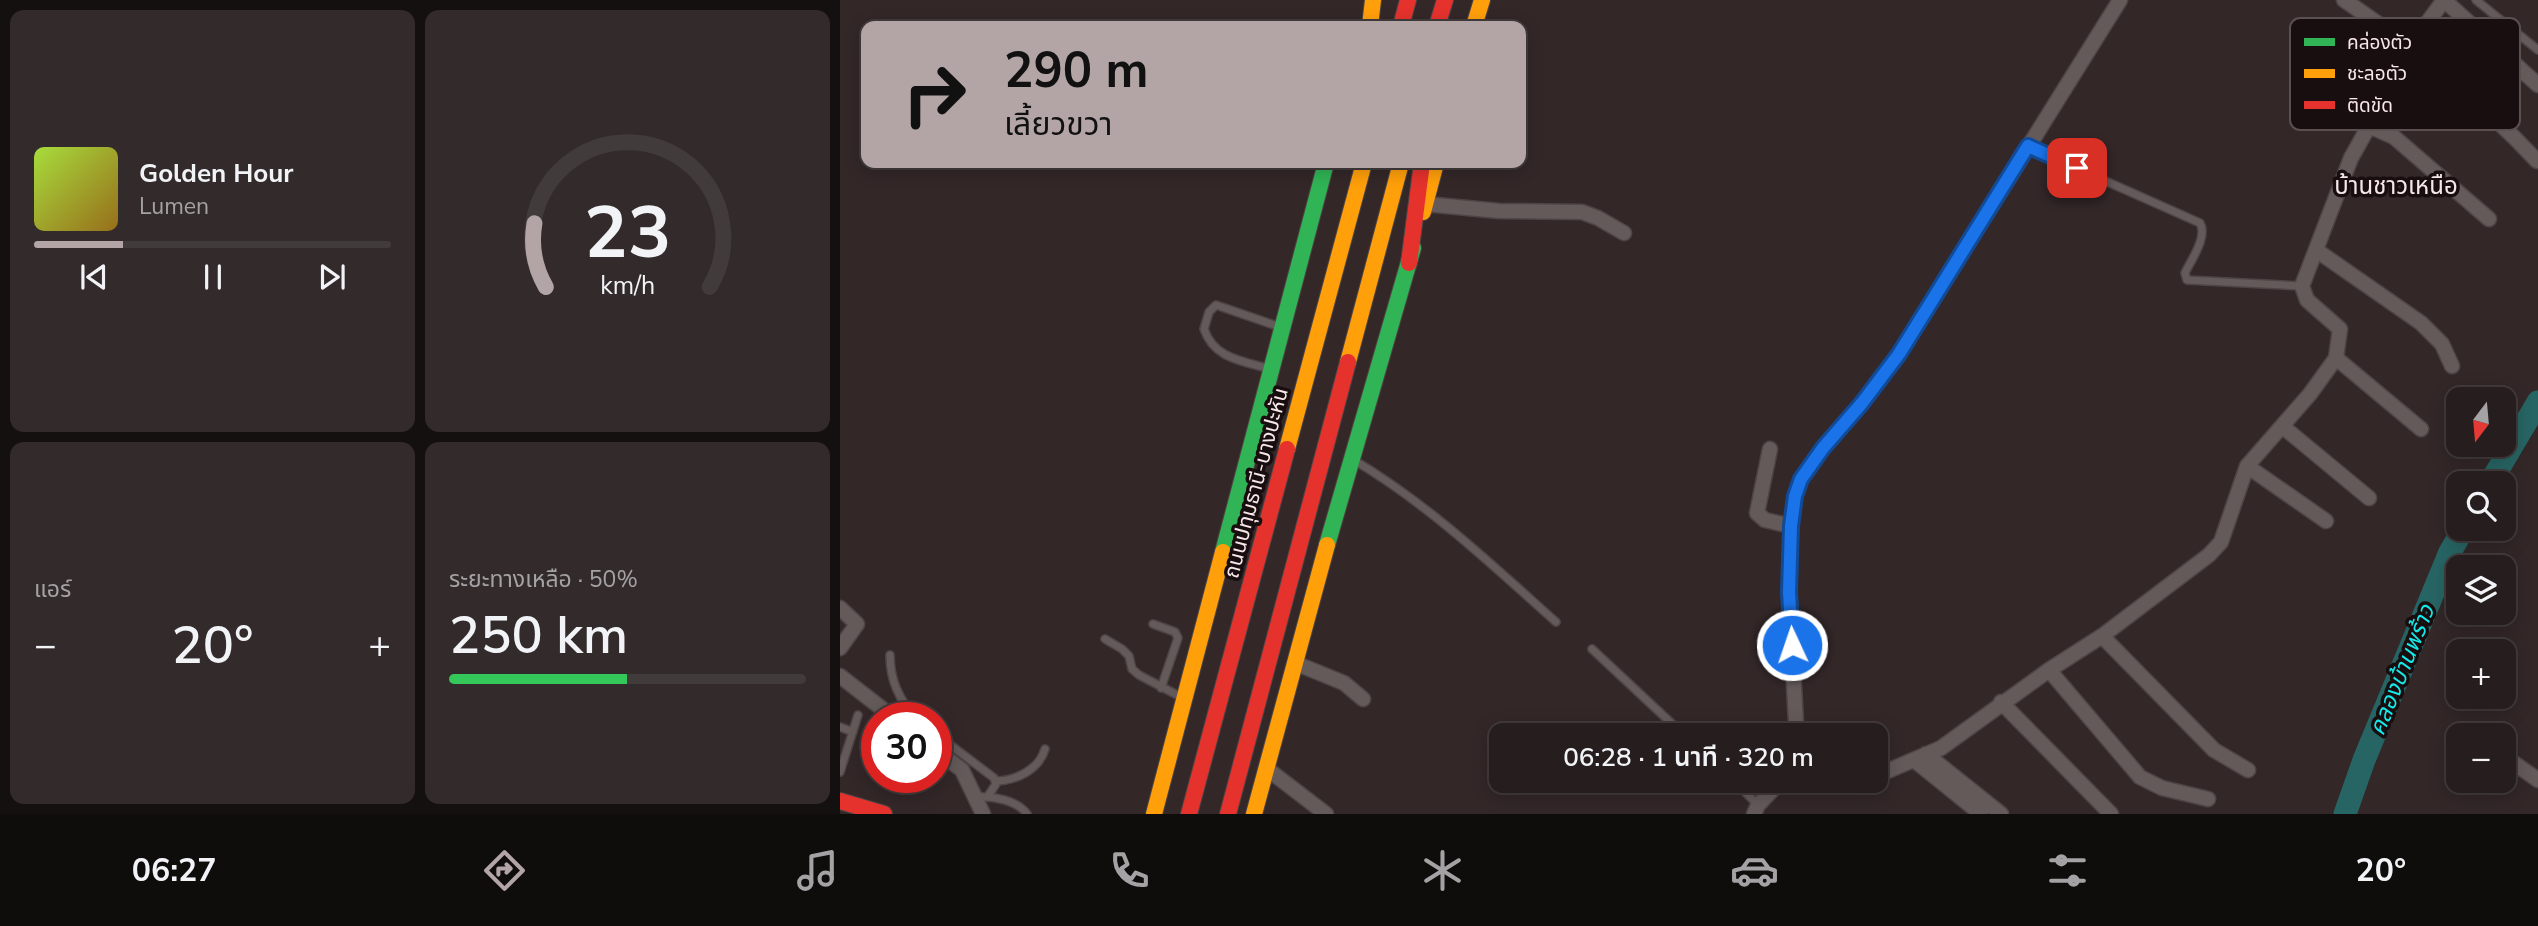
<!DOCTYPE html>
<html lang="th">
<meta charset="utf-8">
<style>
:root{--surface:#261d1e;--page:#322a2b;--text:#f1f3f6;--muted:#a4a2a4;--line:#423b3c;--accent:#b3a4a5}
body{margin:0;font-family:"Nunito Sans","Noto Sans Thai",sans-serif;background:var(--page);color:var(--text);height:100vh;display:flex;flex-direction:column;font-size:26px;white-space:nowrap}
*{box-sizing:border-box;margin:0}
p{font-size:23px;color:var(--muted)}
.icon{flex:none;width:38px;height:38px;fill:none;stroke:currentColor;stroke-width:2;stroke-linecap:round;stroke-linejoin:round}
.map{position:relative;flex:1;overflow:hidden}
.drawer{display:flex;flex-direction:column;gap:10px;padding:10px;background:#151010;width:840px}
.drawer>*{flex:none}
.guide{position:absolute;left:21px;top:21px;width:665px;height:147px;border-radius:14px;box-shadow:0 4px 18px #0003,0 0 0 2px var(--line);background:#b3a4a5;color:#111;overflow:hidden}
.needle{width:46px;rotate:196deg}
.controls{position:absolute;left:1606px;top:387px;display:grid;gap:14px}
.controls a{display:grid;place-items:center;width:70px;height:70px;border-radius:14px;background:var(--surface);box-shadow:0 4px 18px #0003,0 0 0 2px var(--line);font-size:35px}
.speed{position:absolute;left:21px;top:702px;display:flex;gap:14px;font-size:35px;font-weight:700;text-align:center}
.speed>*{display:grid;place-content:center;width:91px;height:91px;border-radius:50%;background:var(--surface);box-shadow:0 4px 18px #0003,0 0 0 2px var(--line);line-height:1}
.speed .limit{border:10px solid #d22;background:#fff;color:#111}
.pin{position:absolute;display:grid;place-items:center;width:60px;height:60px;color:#fff;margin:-30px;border-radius:14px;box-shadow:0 4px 10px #0006}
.me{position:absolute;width:77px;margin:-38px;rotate:357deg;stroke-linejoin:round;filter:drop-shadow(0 0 5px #0008)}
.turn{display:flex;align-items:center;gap:24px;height:147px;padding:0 28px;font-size:32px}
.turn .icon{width:91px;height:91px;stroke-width:2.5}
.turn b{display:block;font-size:49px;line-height:60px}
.big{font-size:52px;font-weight:600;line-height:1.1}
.drawer .card{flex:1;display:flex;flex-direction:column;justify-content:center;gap:10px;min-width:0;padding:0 24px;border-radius:14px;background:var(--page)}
.drawer .dial{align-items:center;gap:0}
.dial svg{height:182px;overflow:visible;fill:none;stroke:var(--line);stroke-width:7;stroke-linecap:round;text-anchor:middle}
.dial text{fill:var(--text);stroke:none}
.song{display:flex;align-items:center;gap:21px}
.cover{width:84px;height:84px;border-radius:10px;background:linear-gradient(135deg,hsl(80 70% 55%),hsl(40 70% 35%))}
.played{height:7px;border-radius:4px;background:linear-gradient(90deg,var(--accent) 25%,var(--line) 25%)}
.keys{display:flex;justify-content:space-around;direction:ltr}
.heat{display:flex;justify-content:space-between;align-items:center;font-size:38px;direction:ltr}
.charge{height:10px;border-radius:5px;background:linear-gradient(90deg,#34c759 50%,var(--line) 0)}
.drawer .tiles{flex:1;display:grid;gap:10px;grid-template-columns:repeat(2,1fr)}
.trip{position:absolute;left:649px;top:723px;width:399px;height:70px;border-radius:14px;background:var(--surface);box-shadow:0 4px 18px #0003,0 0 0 2px var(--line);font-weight:600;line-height:70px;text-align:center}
.dock{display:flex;height:112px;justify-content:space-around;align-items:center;background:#0f0c0c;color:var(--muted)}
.dock .icon{width:49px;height:49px}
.dock .selected{color:var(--accent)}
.dock b{font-size:32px;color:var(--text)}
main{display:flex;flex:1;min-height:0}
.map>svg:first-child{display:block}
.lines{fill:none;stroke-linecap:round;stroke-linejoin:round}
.river{stroke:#276564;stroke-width:23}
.lane-casing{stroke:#4e4445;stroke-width:10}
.street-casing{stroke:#4e4445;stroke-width:17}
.fast-casing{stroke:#4e4445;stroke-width:18}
.slow-casing{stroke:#4e4445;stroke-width:18}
.jam-casing{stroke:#4e4445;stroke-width:18}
.lane{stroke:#645a5a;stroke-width:7}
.street{stroke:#645a5a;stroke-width:14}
.fast{stroke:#30b455;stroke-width:16}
.slow{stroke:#ff9f0a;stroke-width:16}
.jam{stroke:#e5322d;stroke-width:16}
.route-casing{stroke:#114b97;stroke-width:18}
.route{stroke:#1a73e8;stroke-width:12}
.labels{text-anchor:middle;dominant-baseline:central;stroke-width:7;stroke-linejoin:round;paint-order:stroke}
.street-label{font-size:21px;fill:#f8e7e8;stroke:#190e0f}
.water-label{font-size:23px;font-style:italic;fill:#14eae9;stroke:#190e0f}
.quarter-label{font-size:24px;fill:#f8e7e8;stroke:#190e0f}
.key{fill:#190e0f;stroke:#5c4f50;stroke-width:2}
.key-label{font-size:19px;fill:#f8e7e8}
</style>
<main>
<section class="drawer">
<div class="tiles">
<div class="card">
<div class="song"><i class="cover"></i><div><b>Golden Hour</b><p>Lumen</p></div></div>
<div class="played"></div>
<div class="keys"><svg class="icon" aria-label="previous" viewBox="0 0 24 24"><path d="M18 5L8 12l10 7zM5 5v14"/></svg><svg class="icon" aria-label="pause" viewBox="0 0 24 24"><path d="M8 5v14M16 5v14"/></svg><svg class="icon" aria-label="next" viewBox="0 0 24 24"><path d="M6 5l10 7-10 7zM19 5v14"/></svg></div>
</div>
<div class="card dial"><svg viewBox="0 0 100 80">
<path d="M14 69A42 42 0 1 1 86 69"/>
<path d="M14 69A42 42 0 0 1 9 41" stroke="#b3a4a5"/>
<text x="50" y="56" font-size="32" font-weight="700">23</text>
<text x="50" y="72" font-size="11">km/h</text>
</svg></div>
<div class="card"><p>แอร์</p>
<div class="heat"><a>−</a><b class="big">20°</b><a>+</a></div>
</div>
<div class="card"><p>ระยะทางเหลือ · 50%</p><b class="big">250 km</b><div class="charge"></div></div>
</div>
</section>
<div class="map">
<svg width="1698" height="814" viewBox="0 0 1698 814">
<rect width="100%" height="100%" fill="#332728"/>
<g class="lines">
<!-- river -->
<path class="river" d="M1650 483 1698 402
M1505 814 1524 760 1610 552 1624 528"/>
<defs>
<path id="lane" d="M1636 0 1698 50
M1189 147 1360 223C1368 237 1351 260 1345 273L1347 280 1462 286
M430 369C403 361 374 359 364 329L369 312 376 305 440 327
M512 459C587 503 651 564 716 622
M313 624 335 632 338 638 321 688
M265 639 282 649 289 656 292 669 299 675 343 698
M752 649 844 735
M50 655C50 680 58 700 77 718
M0 727 13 732
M96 734 154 778 156 784 148 796
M0 772 18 715
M893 780 918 805
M155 781C175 781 199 770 205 749
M136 797C153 796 177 800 187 814"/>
<path id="street" d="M1504 0C1574 47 1639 99 1697 161
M1604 0 1698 85
M1570 46 1604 0
M1529 126 1554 137 1649 219
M585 204 659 211 742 212 758 218 784 233
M1476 250 1581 323 1602 344 1612 366
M1496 358 1581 429
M1442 426 1529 498
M930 449 917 513 925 520 951 526
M1407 466 1486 521
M0 608 17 624 0 648
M1262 636 1374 750 1408 770
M455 663 504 683 523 699
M1209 670 1262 636 1369 555 1381 542 1407 466 1470 394 1496 358 1500 329 1467 300 1462 286 1511 158 1529 126 1541 25
M0 676 54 718
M1161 702 1271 814
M954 735 956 723 949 592 951 526 955 496 961 479 983 448 1022 403 1059 354 1280 0
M96 750 122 770 143 814
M1086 754 1161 814
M1664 756 1698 780
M1074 760 1141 814
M426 768 486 814
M1036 776 1101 748 1209 670 1300 777 1322 788 1368 799
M1005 780H1011
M914 814 918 805 942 780"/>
<path id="fast" d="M487 545 573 248
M383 552 486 163"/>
<path id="slow" d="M530 26 533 0
M634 26 642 0
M583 212 596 163
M508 362 561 163
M447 449 524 163
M314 814 383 552
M414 814 487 545"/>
<path id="jam" d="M561 26 568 0
M597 26 605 0
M569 263 582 163
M0 801 44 814
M349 814 447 449
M388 814 508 362"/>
</defs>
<!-- lane casing -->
<use href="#lane" class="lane-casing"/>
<!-- street casing -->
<use href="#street" class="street-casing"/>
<!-- fast casing -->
<use href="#fast" class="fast-casing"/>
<!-- slow casing -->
<use href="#slow" class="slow-casing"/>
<!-- jam casing -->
<use href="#jam" class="jam-casing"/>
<!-- lane -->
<use href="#lane" class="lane"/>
<!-- street -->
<use href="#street" class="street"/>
<!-- fast -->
<use href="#fast" class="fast"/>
<!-- slow -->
<use href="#slow" class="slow"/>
<!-- jam -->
<use href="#jam" class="jam"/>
</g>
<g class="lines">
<defs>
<path id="route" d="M952 645 949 592 951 526 955 496 961 479 983 448 1022 403 1059 354 1188 146 1237 168"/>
</defs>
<!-- route casing -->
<use href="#route" class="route-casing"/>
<!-- route -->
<use href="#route" class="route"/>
</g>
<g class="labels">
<!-- street labels -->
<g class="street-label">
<text transform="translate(416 483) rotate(-75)">ถนนปทุมธานี-บางปะหัน</text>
</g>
<!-- water labels -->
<g class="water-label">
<text transform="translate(1562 670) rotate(-68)">คลองบ้านพร้าว</text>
</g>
<!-- quarter labels -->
<g class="quarter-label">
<text x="1556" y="186">บ้านชาวเหนือ</text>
</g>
</g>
<!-- legend -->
<rect x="1450" y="18" width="230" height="112" rx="10" class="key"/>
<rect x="1464" y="38" width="31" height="8" fill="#30b455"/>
<rect x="1464" y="69" width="31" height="9" fill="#ff9f0a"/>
<rect x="1464" y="101" width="31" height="8" fill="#e5322d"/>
<g class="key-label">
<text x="1507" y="49">คล่องตัว</text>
<text x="1507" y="80">ชะลอตัว</text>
<text x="1507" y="112">ติดขัด</text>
</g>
</svg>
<div class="controls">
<a><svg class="needle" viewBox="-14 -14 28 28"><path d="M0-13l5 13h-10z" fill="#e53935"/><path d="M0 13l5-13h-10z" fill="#a4a2a4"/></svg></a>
<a><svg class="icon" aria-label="search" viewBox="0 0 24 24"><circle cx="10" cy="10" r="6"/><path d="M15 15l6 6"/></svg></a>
<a><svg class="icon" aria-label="layers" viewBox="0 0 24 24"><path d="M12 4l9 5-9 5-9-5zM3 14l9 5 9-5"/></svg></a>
<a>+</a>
<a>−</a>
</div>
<div class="speed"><div class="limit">30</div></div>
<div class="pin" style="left:1237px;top:168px;background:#d93025"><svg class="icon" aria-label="arrive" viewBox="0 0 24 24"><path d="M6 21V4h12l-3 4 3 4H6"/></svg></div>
<svg class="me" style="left:952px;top:645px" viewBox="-20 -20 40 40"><circle r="17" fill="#1a73e8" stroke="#fff" stroke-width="3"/><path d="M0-11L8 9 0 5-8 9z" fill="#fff"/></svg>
<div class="trip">06:28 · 1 นาที · 320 m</div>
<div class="guide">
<div class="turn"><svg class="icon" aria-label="right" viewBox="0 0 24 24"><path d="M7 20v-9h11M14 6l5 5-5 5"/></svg><div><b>290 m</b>เลี้ยวขวา</div></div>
</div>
</div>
</main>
<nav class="dock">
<b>06:27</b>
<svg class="icon selected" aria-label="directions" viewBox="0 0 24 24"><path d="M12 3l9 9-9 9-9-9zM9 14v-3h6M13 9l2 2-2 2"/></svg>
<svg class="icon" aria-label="music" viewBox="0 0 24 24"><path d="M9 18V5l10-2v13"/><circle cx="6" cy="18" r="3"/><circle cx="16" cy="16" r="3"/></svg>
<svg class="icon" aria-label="phone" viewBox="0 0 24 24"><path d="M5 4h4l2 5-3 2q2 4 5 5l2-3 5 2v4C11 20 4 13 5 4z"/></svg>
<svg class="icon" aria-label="climate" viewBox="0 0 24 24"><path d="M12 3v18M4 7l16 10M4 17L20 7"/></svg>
<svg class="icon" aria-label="car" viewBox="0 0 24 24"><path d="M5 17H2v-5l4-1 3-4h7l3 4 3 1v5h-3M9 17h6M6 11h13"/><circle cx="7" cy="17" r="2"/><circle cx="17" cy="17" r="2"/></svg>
<svg class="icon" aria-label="filters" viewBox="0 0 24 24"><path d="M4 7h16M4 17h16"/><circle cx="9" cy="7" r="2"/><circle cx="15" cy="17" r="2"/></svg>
<b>20°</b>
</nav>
